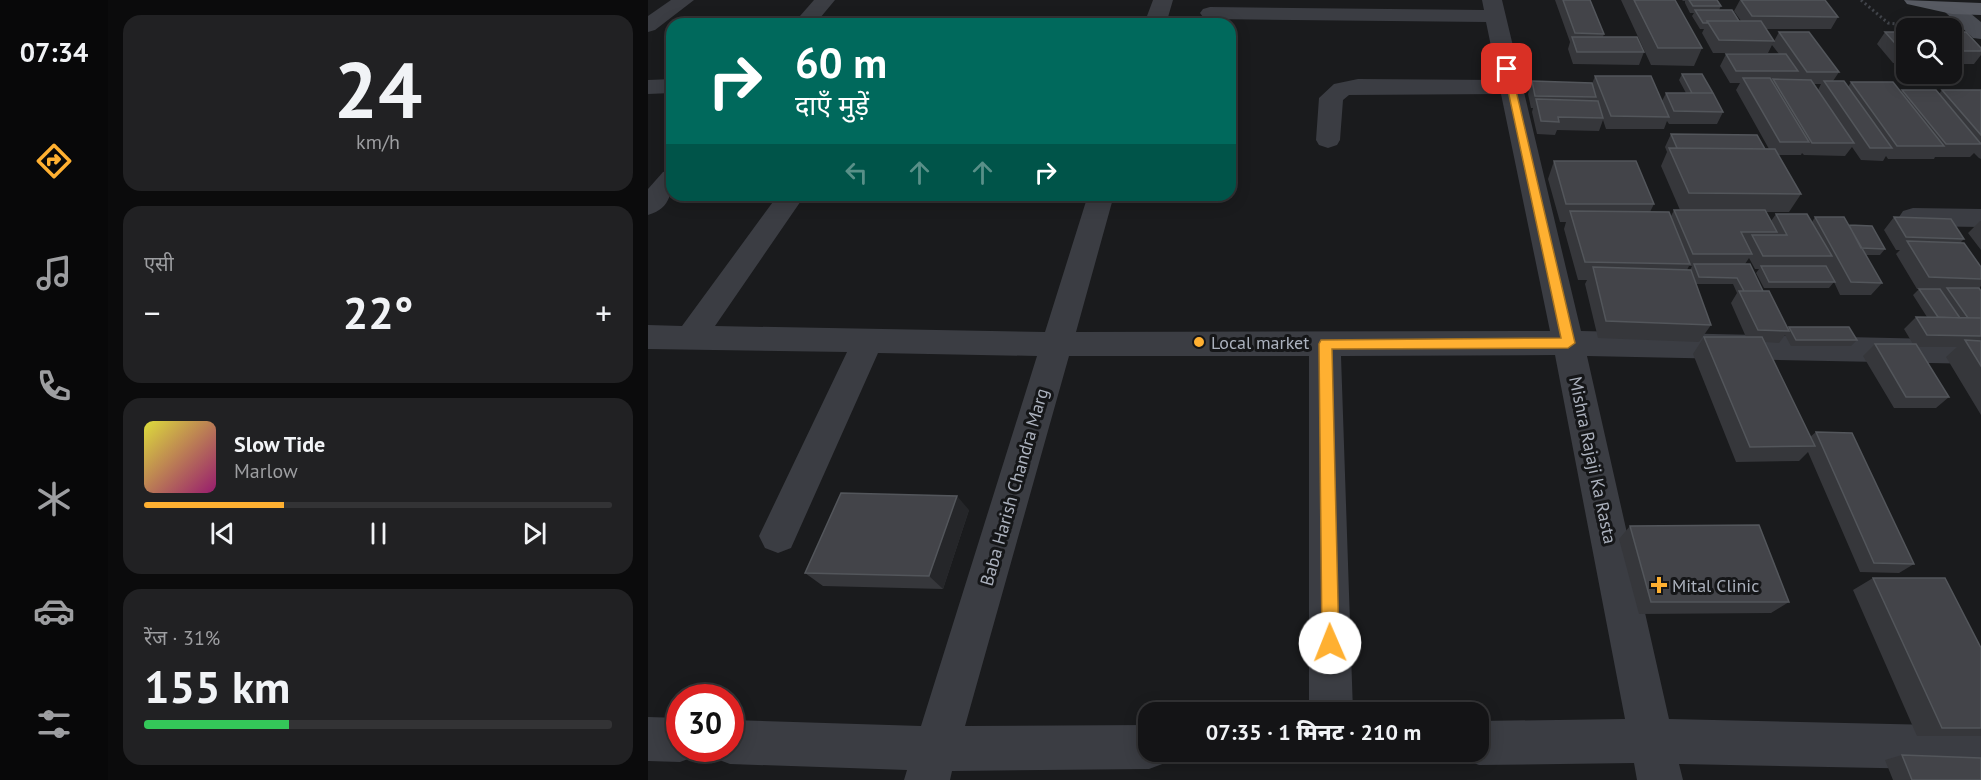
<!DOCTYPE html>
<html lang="hi">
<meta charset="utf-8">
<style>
:root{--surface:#141416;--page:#212123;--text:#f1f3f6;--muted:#9d9ea1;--line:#333335;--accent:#ffb031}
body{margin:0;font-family:"PT Sans","Noto Sans Devanagari",sans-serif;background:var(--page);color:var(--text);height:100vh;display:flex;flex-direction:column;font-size:22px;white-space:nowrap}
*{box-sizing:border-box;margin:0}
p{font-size:20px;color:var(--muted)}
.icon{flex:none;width:33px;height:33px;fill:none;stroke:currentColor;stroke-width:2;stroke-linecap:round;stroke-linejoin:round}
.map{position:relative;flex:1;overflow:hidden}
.drawer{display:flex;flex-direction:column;gap:15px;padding:15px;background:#0b0b0c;width:540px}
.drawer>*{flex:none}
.top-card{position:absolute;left:18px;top:18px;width:570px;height:183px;border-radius:18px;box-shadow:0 3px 15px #0003,0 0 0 2px var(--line);background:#00695c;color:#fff;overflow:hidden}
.fabs{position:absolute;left:1248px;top:18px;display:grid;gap:12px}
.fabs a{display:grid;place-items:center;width:66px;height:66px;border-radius:12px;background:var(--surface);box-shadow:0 3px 15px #0003,0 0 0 2px var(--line);font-size:30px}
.speed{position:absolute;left:18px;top:684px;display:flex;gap:12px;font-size:30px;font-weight:700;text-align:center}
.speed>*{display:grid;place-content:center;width:78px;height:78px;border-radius:50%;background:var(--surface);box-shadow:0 3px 15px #0003,0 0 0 2px var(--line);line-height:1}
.speed .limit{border:9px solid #d22;background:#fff;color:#111}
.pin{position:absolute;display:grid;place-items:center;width:51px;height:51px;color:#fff;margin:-26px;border-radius:12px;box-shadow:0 3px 9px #0006}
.me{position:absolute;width:66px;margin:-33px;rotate:359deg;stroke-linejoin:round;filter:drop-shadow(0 0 4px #0008)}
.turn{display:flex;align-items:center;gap:21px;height:126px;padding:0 30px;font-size:27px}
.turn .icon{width:78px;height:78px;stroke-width:2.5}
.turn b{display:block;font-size:42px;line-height:51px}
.lanes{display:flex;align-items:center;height:57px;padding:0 30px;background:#0003;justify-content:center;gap:30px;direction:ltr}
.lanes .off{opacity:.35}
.big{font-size:45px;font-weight:800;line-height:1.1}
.drawer .tile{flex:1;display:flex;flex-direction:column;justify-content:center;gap:9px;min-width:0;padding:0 21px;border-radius:18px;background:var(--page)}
.drawer .dial{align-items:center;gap:0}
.dial b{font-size:78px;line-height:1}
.song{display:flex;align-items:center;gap:18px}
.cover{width:72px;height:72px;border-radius:9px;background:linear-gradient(135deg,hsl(60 70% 55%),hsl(320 70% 35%))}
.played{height:6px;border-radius:3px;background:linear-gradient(90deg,var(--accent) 30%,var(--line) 30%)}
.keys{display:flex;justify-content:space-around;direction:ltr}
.heat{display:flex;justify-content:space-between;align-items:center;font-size:33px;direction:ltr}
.charge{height:9px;border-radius:4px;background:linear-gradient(90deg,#34c759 31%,var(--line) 0)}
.trip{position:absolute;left:490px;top:702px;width:351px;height:60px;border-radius:18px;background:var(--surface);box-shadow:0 3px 15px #0003,0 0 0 2px var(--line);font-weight:800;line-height:60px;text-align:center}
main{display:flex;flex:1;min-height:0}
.dock{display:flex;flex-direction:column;width:108px;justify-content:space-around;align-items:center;background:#080809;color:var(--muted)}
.dock .icon{width:42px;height:42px}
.dock .active{color:var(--accent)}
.dock b{font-size:27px;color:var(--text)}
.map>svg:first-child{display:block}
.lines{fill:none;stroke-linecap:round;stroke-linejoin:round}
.path{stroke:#41444a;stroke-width:3;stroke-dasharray:2 3;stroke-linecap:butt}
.street{fill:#3b3d43;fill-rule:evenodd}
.secondary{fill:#494c53;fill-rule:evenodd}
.primary{fill:#575a62;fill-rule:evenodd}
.wall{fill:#36373b;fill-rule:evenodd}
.shaded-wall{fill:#252629}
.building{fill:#434449;stroke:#53565b;stroke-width:1.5}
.route{fill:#ffb031;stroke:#a67220;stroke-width:1.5}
.poi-dot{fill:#ffb031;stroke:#151618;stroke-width:2}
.labels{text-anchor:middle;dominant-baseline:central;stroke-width:6;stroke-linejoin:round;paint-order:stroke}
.poi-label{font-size:18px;fill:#acb2be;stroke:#151618;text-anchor:start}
.street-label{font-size:18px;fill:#acb2be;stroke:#151618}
</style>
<main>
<nav class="dock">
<b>07:34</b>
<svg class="icon active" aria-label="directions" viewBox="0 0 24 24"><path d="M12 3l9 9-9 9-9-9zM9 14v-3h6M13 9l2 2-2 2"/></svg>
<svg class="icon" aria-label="music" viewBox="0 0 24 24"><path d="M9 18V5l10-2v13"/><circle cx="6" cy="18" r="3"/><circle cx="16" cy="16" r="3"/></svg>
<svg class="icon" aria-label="phone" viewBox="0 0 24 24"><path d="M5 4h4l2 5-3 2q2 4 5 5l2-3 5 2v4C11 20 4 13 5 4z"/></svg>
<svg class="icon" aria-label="climate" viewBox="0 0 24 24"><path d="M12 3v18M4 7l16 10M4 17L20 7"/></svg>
<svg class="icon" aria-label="car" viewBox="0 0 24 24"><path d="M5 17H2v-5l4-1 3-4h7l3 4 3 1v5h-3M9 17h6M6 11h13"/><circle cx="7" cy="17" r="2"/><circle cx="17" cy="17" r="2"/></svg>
<svg class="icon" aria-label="filters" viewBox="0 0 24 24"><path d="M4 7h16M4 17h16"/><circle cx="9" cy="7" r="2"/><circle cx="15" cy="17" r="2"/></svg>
</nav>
<section class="drawer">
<div class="tile dial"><b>24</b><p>km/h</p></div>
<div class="tile"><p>एसी</p>
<div class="heat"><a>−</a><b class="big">22°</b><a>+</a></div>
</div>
<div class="tile">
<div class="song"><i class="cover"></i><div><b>Slow Tide</b><p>Marlow</p></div></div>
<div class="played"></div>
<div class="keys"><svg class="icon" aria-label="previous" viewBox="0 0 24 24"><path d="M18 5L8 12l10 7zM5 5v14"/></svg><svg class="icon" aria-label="pause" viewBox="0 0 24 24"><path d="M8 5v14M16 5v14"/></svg><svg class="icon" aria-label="next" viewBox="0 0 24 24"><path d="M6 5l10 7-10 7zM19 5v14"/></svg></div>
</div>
<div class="tile"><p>रेंज · 31%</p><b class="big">155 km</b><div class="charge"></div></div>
</section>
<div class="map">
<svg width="1333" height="780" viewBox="0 0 1333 780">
<rect width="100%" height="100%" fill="#1a1b1d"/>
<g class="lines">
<!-- path -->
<path class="path" d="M1213 0 1240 23 1260 25"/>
<!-- street -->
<path class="street" d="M23 0H46L7 30 0 32V16Z
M166 0H187L167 24H145Z
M505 0H525L518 24H496Z
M834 0H854L933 331 1333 340V364L939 356 1021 719 1333 726V770L1031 764 1035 780H989L986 763 831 765 815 759 812 752H831V721L977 719 907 355 693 356 705 712H661V356H421L317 726 501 725V752H521L517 763 501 769 304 771 302 780H256L259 770 82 764 66 758 62 748H82V720L273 726 389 356 230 353 143 548 130 553 117 548 111 536 199 352 0 349V325L34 326 130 195H157L67 326 397 332 440 195H466L428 332 902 331 853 94 701 95 695 100 692 140 689 145 680 148 671 145 668 140 671 98 686 84 710 79 850 80 838 22 562 19 555 17 552 13 555 9 562 7 836 10Z
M24 79V93L0 94V80Z
M24 170C24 191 24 208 0 215V189L15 172Z
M1265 208 1333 209V227L1265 226 1255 223 1251 217 1255 211Z
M0 717 32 718V748H51L48 756 32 762 0 761Z"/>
<!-- secondary -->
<path class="secondary" d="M1304 2 1311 4 1333 22V39L1325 38 1297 12 1294 8 1297 4Z"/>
<!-- primary -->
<path class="primary" d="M1256 0 1333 3V15L1304 14 1259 4Z"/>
</g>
<!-- wall -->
<path class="wall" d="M907 0H942L956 34 955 37 996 52 991 65 925 64 920 49 922 42Z
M973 0H1027L1054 48 1046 66 1003 65Z
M1034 0H1069L1073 6 1071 10 1091 21H1093L1086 11 1092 0H1177L1190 17 1183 29H1118L1126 41 1120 53H1065L1054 33 1056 29H1052L1044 16 1046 13H1042L1037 3V1H1035Z
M1131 32 1191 72 1185 81 1200 87 1203 82 1253 92 1254 90 1291 94 1294 90H1333V159L1331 158 1326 153 1322 157H1287L1286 159H1240L1238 156 1235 161 1213 160 1204 147 1197 156 1156 155 1154 153 1153 155H1130L1153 194 1141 212H1118L1123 221 1128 214 1164 222 1167 217 1201 225 1237 249 1232 255H1217L1234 283 1223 295H1192L1186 282 1181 288H1116L1108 273 1111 269H1107L1101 258 1097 264 1140 329 1141 327 1209 340 1203 346H1143L1137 335 1131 343 1117 342 1162 437 1168 432 1266 564 1251 573 1212 572 1160 452 1151 461 1088 462 1045 354 1056 337H1098L1083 303 1089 293 1085 284H1048L1063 325 1051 342 950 338 937 284 939 280H930L916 229 918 222H912L900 179 906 161 1006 204 1002 212 1023 216 1026 210H1032L1013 166 1019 152 1017 147 1023 134 1121 149 1088 90 1092 83H1082L1072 66 1078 54H1131L1124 45ZM1166 84H1173L1170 90ZM1041 266H1044L1042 270H1039Z
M1237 32H1258V63H1245L1229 44Z
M1304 32 1333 48V55L1326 64H1304Z
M1034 74 1075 112 1069 124H1021L1019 121 1016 129H958L955 120 951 131 909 130 907 135 889 134 884 112 885 108H883L880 94 884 81 944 84 947 76 1014 101 1018 93H1038L1031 80Z
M1246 217 1316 239 1312 243 1333 267V286L1331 288 1333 291V415L1298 357 1309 347H1269L1301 397 1288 408H1246L1215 356 1227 344H1265L1256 329 1268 317H1279L1265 295 1271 289H1269L1248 254 1252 250H1248L1236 230Z
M1332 221H1333V250L1320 233Z
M321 510 295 589 175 586 157 573Z
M982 526 1141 602 1123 613 991 614 971 539Z
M1225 578 1333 648V736H1269L1205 590Z
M1254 755 1333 780H1245L1237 760Z"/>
<!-- shaded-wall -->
<path class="shaded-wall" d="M309 496 321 510 295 589 281 576Z"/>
<!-- building -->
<path class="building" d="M915 0H942L956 34 927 33Z
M986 0H1027L1054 48H1010Z
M1041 0H1069L1073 6H1045Z
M1093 0H1177L1190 17 1104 16Z
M1047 10H1084L1091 21H1059V23H1055Z
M1059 21H1113L1126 41 1071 40Z
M1131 32H1161L1191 72H1159Z
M1237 32H1258V50H1253Z
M1304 32H1318L1333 48V51H1304Z
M924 37H989L996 52H929Z
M1078 54H1138L1150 71H1088Z
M1034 74H1054L1065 93H1044Z
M947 76H1003L1021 117 963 116Z
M1095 78H1122L1161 142H1132Z
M1125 79 1163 80 1206 143H1164Z
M884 81 944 83 948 97 887 96Z
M1176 81H1196L1244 148H1222Z
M1203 82H1245L1296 146H1249Z
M1254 90H1288L1333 144H1298Z
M1294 90H1333V135Z
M1018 93H1065L1075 112 1026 111Z
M888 99 950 101 955 118 910 117 911 122 893 121Z
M1023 134 1109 135 1117 149 1029 148Z
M1021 148 1127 149 1153 194 1041 193Z
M906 161H988L1006 204H918Z
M1026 210H1117L1129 232H1093L1104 254H1045Z
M922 211 1021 212 1042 264 937 262Z
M1128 214H1159L1184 256H1115L1104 235H1139Z
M1167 217H1196L1234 283 1203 282Z
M1246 217 1303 219 1316 239 1258 237Z
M1201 225 1224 226 1237 249 1213 248Z
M1259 241 1316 243 1333 267V279L1281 277Z
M1046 264H1102L1115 291H1096L1089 278 1051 277Z
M1113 266H1178L1187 282H1121Z
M945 267 1043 270 1063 325 958 321Z
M1299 288H1331L1333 291V318H1320Z
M1271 289H1292L1312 318 1290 317Z
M1091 291H1121L1141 331 1110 330Z
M1268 317 1333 318V336L1279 335Z
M1141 327H1201L1209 340H1148Z
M1056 337H1114L1167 446 1102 447Z
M1317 340 1333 341V366Z
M1227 344H1268L1301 397H1258Z
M1168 432 1204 433 1266 564 1226 563Z
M193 493 309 496 281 576 157 573Z
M1111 525 1141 602H1003L982 526Z
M1225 578H1297L1333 648V728H1294Z
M1254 755 1333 758V780H1264Z"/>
<!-- route -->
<path class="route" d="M855 67 863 69 927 343 920 348 684 349 691 643 688 649 682 652 676 649 674 643 671 344 673 340 913 338Z"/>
<!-- markers -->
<g class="poi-dot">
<circle cx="551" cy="342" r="6"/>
<path d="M1008 576h6v6h6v6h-6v6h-6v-6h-6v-6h6z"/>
</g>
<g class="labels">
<!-- poi labels -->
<g class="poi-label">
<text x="563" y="342">Local market</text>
<text x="1024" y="585">Mital Clinic</text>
</g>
<!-- street labels -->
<g class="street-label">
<text transform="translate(945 460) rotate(78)">Mishra Rajaji Ka Rasta</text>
<text transform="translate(366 487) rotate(-74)">Baba Harish Chandra Marg</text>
</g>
</g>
</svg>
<div class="fabs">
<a><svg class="icon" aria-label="search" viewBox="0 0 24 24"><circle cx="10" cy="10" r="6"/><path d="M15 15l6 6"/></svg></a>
</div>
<div class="speed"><div class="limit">30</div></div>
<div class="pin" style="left:859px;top:69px;background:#d93025"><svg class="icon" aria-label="arrive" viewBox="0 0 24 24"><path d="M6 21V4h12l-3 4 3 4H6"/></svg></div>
<svg class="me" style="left:682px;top:643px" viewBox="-20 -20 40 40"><circle r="19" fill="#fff"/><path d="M0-13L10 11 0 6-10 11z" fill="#ffb031"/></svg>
<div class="trip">07:35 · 1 मिनट · 210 m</div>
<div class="top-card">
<div class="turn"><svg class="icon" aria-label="right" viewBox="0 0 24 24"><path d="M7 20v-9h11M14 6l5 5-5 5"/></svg><div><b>60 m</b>दाएँ मुड़ें</div></div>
<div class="lanes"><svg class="icon off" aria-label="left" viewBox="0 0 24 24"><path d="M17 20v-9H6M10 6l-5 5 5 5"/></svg><svg class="icon off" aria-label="ahead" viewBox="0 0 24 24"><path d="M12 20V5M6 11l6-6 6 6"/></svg><svg class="icon off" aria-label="ahead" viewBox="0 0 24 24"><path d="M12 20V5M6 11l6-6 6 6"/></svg><svg class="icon" aria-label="right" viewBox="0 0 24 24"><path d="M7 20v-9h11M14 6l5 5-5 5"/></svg></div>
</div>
</div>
</main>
